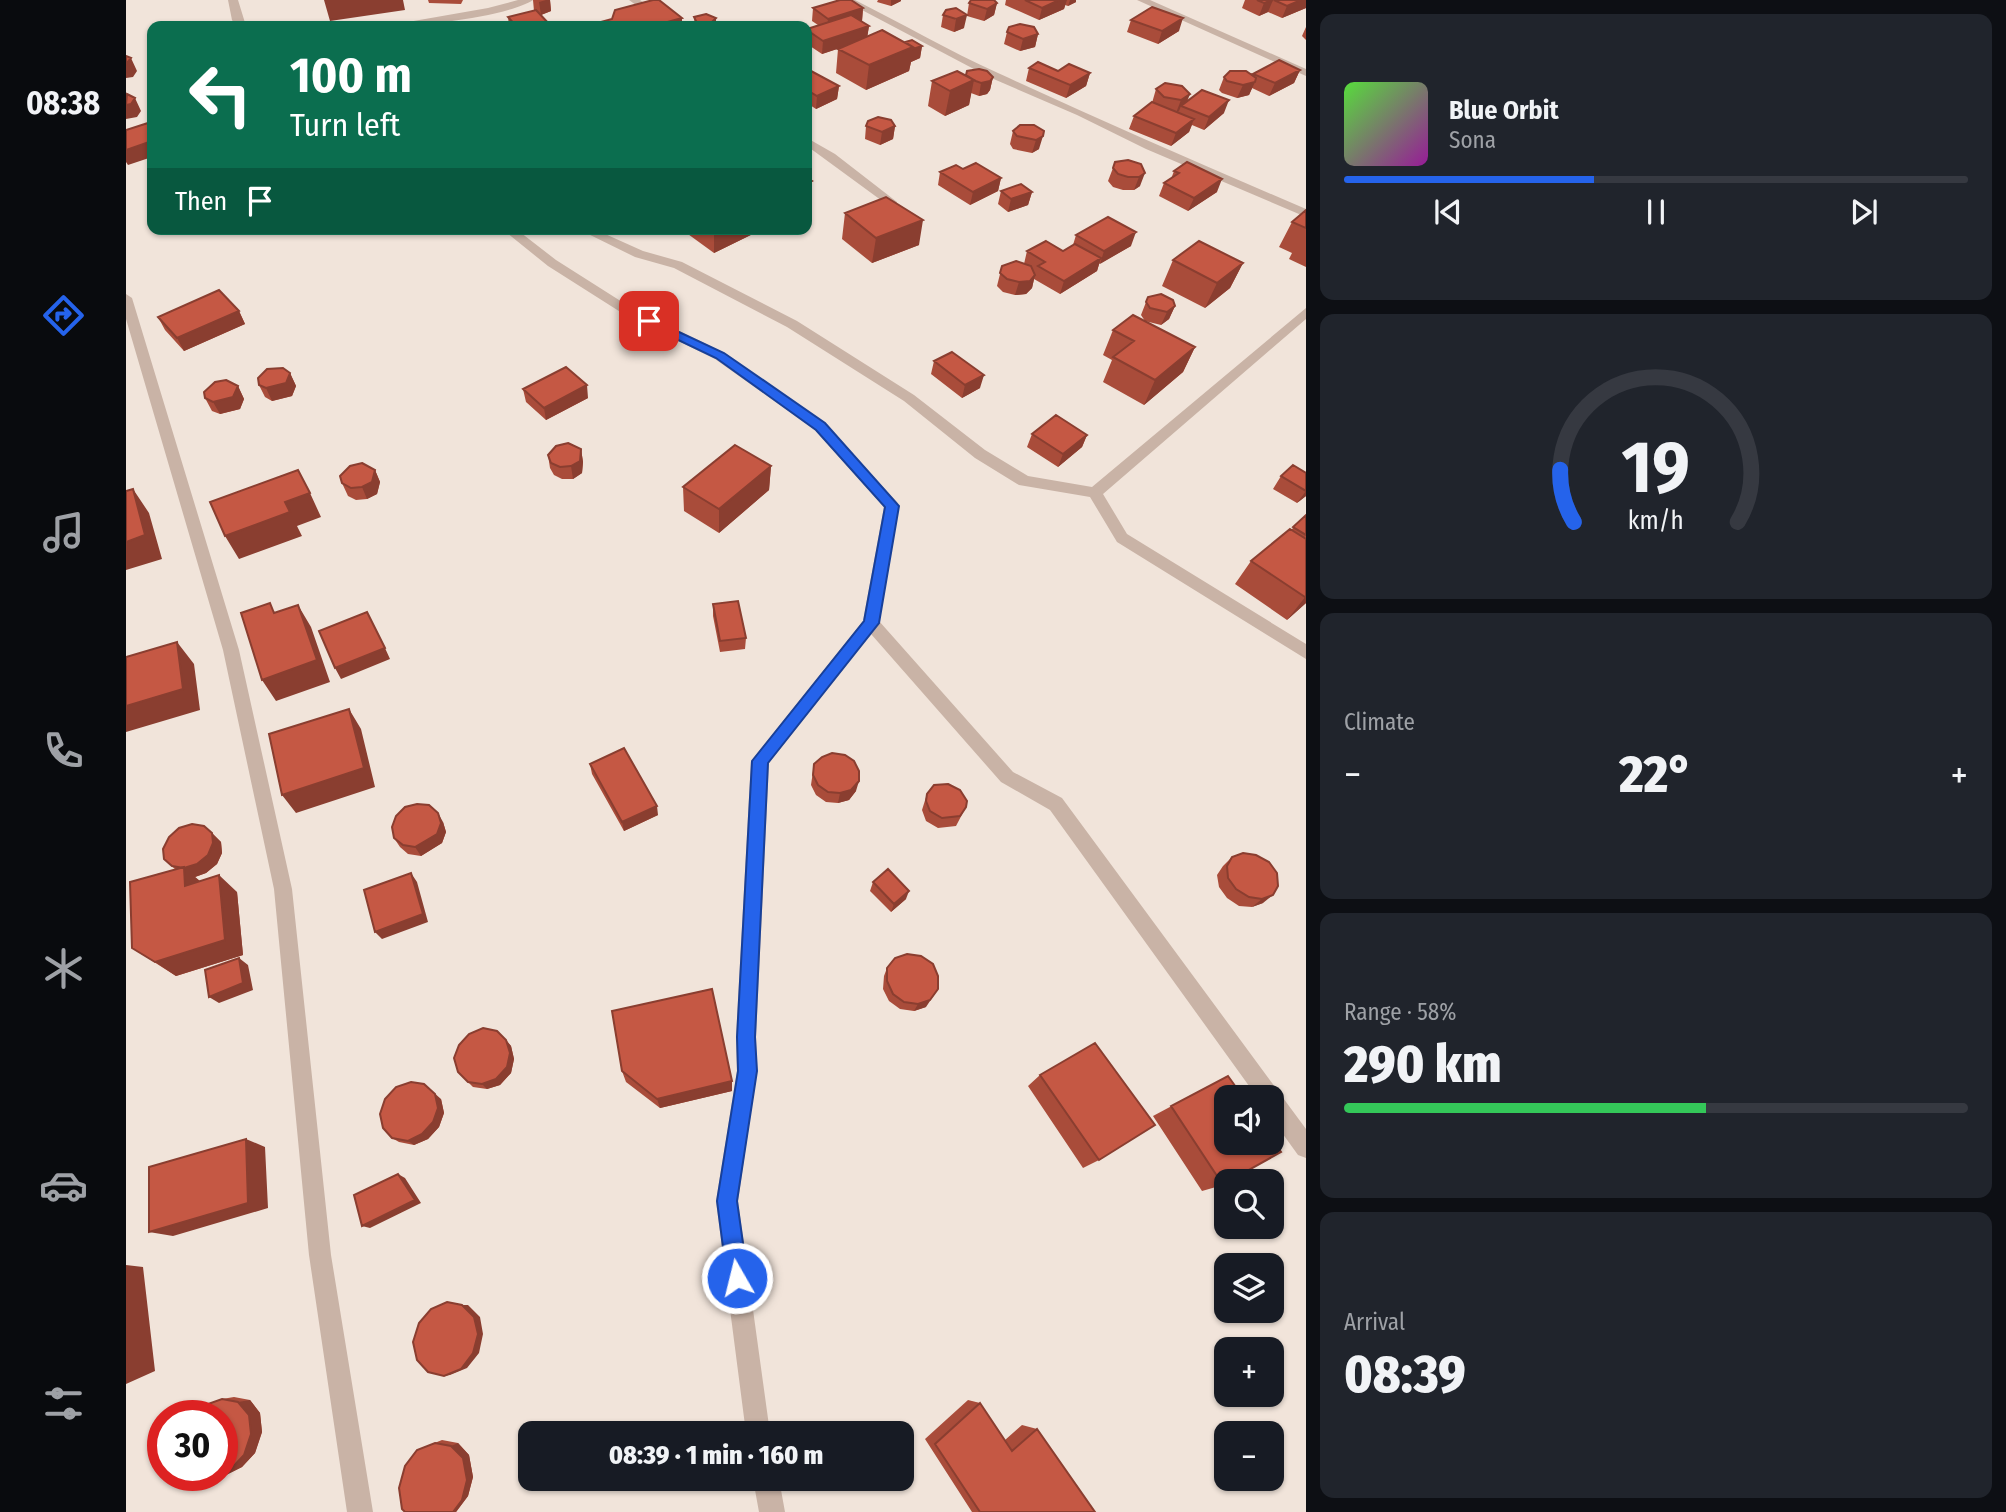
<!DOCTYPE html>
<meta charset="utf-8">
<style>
:root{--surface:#171b24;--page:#20242c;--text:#f1f3f6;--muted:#9ea1a6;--line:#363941;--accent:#2563eb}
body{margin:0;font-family:"Fira Sans Condensed",sans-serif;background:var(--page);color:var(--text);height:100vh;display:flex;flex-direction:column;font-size:26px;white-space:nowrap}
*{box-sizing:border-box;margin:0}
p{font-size:23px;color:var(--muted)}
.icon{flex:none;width:38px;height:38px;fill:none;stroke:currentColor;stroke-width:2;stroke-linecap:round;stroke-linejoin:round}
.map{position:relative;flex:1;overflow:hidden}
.details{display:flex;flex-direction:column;gap:14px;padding:14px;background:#0d0f14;width:700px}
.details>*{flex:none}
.banner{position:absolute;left:21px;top:21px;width:665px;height:214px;border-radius:14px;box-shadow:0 2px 5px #0004;background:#0b6e4f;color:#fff;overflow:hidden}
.tools{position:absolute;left:1088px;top:1085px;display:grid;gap:14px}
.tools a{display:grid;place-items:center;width:70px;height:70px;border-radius:14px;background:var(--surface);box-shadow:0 2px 5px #0004;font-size:35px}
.speed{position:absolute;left:21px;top:1400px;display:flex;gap:14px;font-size:35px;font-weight:700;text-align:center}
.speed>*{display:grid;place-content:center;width:91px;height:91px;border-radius:50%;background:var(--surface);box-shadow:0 2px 5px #0004;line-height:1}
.speed .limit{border:10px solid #d22;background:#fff;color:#111}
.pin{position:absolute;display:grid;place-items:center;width:60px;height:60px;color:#fff;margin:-30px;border-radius:14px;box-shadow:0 4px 10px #0006}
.me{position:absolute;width:77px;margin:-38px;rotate:352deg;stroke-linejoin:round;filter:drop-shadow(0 0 5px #0008)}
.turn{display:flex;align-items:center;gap:24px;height:147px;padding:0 28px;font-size:32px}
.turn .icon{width:91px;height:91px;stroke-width:2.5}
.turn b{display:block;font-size:49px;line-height:60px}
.then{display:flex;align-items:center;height:66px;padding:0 28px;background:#0003;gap:14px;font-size:26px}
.big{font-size:52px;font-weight:800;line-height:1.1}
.details .tile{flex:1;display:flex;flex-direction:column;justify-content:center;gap:10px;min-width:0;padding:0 24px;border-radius:14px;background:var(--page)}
.details .dial{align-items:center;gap:0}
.dial svg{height:182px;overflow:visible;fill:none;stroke:var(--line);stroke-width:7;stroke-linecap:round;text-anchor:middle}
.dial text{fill:var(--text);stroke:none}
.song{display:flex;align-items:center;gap:21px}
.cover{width:84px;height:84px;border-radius:10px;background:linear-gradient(135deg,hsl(110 70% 55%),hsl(300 70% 35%))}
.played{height:7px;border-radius:4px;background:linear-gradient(90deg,var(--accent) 40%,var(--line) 40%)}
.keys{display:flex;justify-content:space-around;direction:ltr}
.heat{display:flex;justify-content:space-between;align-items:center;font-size:38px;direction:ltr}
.charge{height:10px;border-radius:5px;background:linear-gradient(90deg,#34c759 58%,var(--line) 0)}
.trip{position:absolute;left:392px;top:1421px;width:396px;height:70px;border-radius:14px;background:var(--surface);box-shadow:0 2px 5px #0004;font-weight:800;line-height:70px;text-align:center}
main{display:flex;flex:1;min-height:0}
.tabs{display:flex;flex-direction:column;width:126px;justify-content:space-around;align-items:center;background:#090b0e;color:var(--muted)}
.tabs .icon{width:49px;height:49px}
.tabs .on{color:var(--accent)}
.tabs b{font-size:32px;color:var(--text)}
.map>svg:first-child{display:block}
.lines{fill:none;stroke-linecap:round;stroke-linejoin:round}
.street{fill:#c9b3a6;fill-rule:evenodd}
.wall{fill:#a94c3a}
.shaded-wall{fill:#8a3e30}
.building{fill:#c55844;stroke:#8a3e30;stroke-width:2}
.route{fill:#2563eb;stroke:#184099;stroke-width:2}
</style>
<main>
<nav class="tabs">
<b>08:38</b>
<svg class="icon on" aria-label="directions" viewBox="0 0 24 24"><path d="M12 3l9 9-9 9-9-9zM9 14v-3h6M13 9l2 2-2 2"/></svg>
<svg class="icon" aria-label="music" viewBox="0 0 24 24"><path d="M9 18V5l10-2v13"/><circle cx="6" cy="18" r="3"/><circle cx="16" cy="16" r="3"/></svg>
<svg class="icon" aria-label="phone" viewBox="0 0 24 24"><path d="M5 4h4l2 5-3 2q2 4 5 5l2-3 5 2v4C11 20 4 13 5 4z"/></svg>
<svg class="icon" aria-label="climate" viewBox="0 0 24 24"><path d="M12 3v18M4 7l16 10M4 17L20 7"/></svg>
<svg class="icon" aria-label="car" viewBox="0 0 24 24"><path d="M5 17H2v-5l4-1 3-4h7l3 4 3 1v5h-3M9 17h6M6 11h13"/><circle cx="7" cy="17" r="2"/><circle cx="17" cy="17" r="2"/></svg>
<svg class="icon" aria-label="filters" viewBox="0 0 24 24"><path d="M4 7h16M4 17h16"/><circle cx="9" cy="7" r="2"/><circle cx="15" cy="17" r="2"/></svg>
</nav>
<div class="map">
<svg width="1180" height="1512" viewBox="0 0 1180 1512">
<rect width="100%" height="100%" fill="#f1e4da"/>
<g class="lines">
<!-- street -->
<path class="street" d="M102 0H112L120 26H110L106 20Z
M392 0H407C381 17 291 27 259 26L362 8Z
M503 0H514L550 26H539Z
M717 0H729C777 24 823 51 872 73 974 120 1077 165 1180 209V217L1020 149 951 115 863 77Z
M1011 0H1024L1180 69V76Z
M681 138 709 154 771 202V206H763L681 146Z
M376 229H390L430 260 504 307 599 353 699 424 771 502 773 506 753 621 887 772 936 798 1180 1129V1158L1172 1155 1146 1119V1097H1131L924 810 875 782 745 634 643 763 630 1037 631 1071 612 1201 644 1433H620L590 1201 611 1071 610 1037 625 761 737 621 758 507 689 430 589 359 496 313 422 266Z
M452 229H468L517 251 556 262 671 321 788 395 859 450 902 476 966 487 1180 308V319L977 494 1001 534 1180 644V659L991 542 964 497 893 485 849 458 778 401 661 327 548 268 509 257Z
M0 294 6 298 113 650 166 889 205 1255 247 1512H221L183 1255 148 889 97 650 0 319Z
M627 1479H653L659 1512H633Z"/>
</g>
<!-- wall -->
<path class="wall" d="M302 0H337L335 4 303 3Z
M407 0H424L425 11 415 15 425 26H383L382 17 408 11Z
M752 0H775V1L765 6 751 2Z
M880 0H950V2L942 6 939 5 938 9 913 20 879 5Z
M1119 0H1180V8L1156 18 1142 12 1133 16 1116 8Z
M843 3H871L868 15 858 21 841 16Z
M687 8H737L736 21H735L743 26 741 37 796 46 794 58 785 62 783 71 740 90 710 73 712 49 717 47 696 54 681 44V29L692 25 686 21Z
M820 10 838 28 828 32 815 27 817 15Z
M568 17 590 26H569Z
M1005 20 1053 31 1032 44 1001 32Z
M1180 27V40L1176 36Z
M881 32 912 34 909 47 894 51 878 44Z
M903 68 932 71 964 73 960 86 940 98 900 81Z
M1174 70 1168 83 1143 96 1126 88 1123 95 1111 98 1096 93 1093 90 1098 77 1126 76 1127 74Z
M681 73 713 86 711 99 690 109 681 103Z
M840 75 867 77 864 90 861 94 853 96 845 93 843 105 819 116 802 106 806 81Z
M1030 89 1061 101 1098 113 1078 130 1066 125 1063 132 1045 146 1003 129 1008 116 1026 103Z
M908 125 913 149 906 153 887 149 884 144 887 131Z
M740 126H769L767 139 754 145 739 139Z
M1015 164 1014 186 1008 190H997L987 187 982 181 987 168Z
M837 169 875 178 872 191 844 205 812 185 814 172Z
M1048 171 1091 192 1062 211 1033 196 1038 183 1045 179Z
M875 191 906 192 902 205 882 212 872 204Z
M1180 210V267L1163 259 1166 253 1153 247 1166 222Z
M719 213 793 245 746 263 716 239Z
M555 229H637L588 253Z
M950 235 1005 246 973 264 971 271 934 294 908 279 906 288 900 294 889 295 877 292 871 286 876 266 898 264 901 251H937L947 245Z
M1047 260 1117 263 1104 288 1079 308 1036 286Z
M1022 297 1049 306 1043 319 1035 325 1019 321 1015 315Z
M113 311 119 324 58 351 39 330 32 317Z
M987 330 1069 347 1057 372 1018 405 977 382 986 360 977 355Z
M808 361 854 388 836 398 805 374Z
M164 373 170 386 166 396 146 401 139 397 133 385Z
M112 386 118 399 114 409 94 414 86 411 79 398Z
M397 389 462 398 420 420 400 402Z
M906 434 961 435 956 447 932 467 901 447Z
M455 449 457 462 456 473 447 479H436L428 475 424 468 422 455Z
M645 466 643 490 593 533 558 511 557 487Z
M249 470 254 482 251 494 241 499 230 500 222 496 216 483Z
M1180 473V496L1171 503 1147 489 1155 476Z
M1180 515V603L1161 620 1109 584 1125 561 1165 530Z
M587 604 620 638 619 649 594 652 587 616Z
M464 764 532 815 498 831 466 774Z
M688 764 730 791 723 800 712 803 700 802 690 795 685 785Z
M801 794 840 807 830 826 812 828 800 821 796 810Z
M317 822 320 832 316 843 295 856 282 854 274 847 268 838Z
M86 833 95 842 96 853 91 864 80 873 69 877 74 881 111 892 117 955 50 976 6 948 50 870 38 859Z
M1130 855 1137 903 1126 907 1113 906 1101 898 1093 887 1091 875 1097 866 1106 857Z
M747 882 780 899 765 912 744 891Z
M761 968 800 1007 788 1011 774 1009 763 1001 757 989 758 976Z
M380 1040 385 1046 388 1059 385 1073 374 1085 361 1089 347 1087 332 1072Z
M496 1071 606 1091 534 1108 500 1082Z
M914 1075 973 1160 957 1168 902 1086Z
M1102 1076 1097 1185 1076 1191 1027 1116Z
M315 1099 318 1113 313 1127 302 1139 288 1145 273 1142 266 1138Z
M108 1397 124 1400 134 1413 136 1432 129 1453 116 1467 98 1476 96 1399Z
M842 1400 854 1403 879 1440 896 1425 911 1429 969 1512H846L799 1439Z
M316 1440 332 1443 343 1455 347 1477 342 1496 330 1512H279L291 1450Z"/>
<!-- shaded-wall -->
<path class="shaded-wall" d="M198 0H277L279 10 204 21Z
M420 0H424L425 11 415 15 413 2Z
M765 0H775V1L765 6Z
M933 0H941L938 9 913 20 916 8Z
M944 0H950V2L942 6Z
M1147 0 1142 12 1133 16 1138 3Z
M1175 0H1180V8L1156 18 1161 6Z
M871 3 868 15 858 21 861 9Z
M737 8 736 21 701 31 702 19Z
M841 15 838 28 828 32 830 19Z
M556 18V26H527Z
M590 18V26H584V24Z
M1057 18 1053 31 1032 44 1036 31Z
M743 26 741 39 696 54 697 41Z
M912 34 909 47 894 51 897 39Z
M796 46 794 58 785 62 783 71 740 90 743 65 787 47Z
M5 58 11 71 7 77 0 78V64Z
M1174 70 1168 83 1143 96 1149 83Z
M964 73 960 86 940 98 944 85Z
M867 77 864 90 861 94 853 96 855 83Z
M848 80 843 105 819 116 824 91Z
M1129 82 1123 95 1111 98 1117 85Z
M713 86 711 99 690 109 691 96Z
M1064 94 1059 107 1055 106 1053 111 1050 113 1055 100Z
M9 98 15 111 11 117 0 119V105Z
M1103 100 1098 113 1078 130 1083 117Z
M1068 119 1063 132 1045 146 1050 133Z
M769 126 767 139 754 145 756 132Z
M917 136 913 149 906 153 910 140Z
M26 141V157L2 165 0 162V150Z
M1019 173 1014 186 1008 190 1013 177Z
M875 178 872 191 844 205 847 192Z
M1096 179 1091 192 1062 211 1068 198Z
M686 181 684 207 681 208V184Z
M906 192 902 205 882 212 885 199Z
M797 220 793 245 746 263 750 238Z
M588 229H637L588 253Z
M1010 232 1005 246 974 264 978 251Z
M975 258 971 271 934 294 938 281Z
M1117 263 1104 288 1079 308 1091 283Z
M909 275 906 288 900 294 889 295 893 282Z
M1049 306 1043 319 1035 325 1041 312Z
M113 311 119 324 58 351 51 338Z
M1069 347 1057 372 1018 405 1029 380Z
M164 373 170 386 166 396 146 401 140 388Z
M858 375 854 388 836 398 839 385Z
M461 385 462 398 420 420 418 408Z
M112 386 118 399 114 409 94 414 87 402Z
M961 435 956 447 932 467 937 454Z
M455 449 457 462 456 473 447 479 445 466Z
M645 466 643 490 593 533V509Z
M249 470 254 482 251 494 241 499 236 487Z
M7 489 23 513 36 559 0 570V542Z
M1180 491V496L1171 503Z
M184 493 195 517 171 526 176 536 113 559 99 536 159 502Z
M1180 596V603L1161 620Z
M172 605 185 627 204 682 150 701 136 680Z
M51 642 68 664 74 710 0 732V706Z
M259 648 264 659 215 679 209 668Z
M223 709 235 729 249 787 170 813 156 795Z
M733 781 730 791 723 800 712 803 714 793Z
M531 806 532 815 498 831 496 822Z
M312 813 317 822 320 832 316 843 295 856 289 847Z
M86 833 95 842 96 853 91 864 80 873 69 877 77 884 59 886 58 867Z
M285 873 291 882 302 922 256 939 249 932Z
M93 875 111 892 117 955 50 976 29 962Z
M783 891 780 899 765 912 768 904Z
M1147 895 1137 903 1126 907 1136 899Z
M113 958 122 965 127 990 93 1003 83 997Z
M812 989 800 1007 788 1011 792 1004Z
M380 1040 385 1046 388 1059 385 1073 374 1085 361 1089 356 1084Z
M606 1081V1091L534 1108 531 1099Z
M298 1084 315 1099 318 1113 313 1127 302 1139 288 1145 282 1141Z
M120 1139 139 1147 142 1208 47 1236 23 1232Z
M272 1174 279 1178 295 1203 244 1228 236 1226Z
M0 1265 17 1267 29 1371 0 1384Z
M336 1305H342L354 1317 357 1334 353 1353 341 1368 324 1375 318 1376Z
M124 1400 134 1413 136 1432 129 1453 116 1467 98 1476 85 1479 94 1475H96L112 1402Z
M332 1443 343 1455 347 1477 342 1496 330 1512H327L325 1446Z"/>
<!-- building -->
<path class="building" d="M527 0H533L556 18 527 26H480L475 22 486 19 489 10Z
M714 0H725L737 8 702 19 687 8Z
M845 0H868L871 3 861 9 843 3Z
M899 0H933L916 8Z
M1131 0H1147L1138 3Z
M1148 0H1175L1161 6Z
M1026 7 1057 18 1036 31 1005 20Z
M830 8 841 15 830 19 817 15 820 10Z
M410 10 425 26H390L382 17Z
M580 14 590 18 584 24 571 23 568 17Z
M725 15 743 26 697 41 681 30V29Z
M894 24 908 27 912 34 897 39 881 32 883 27Z
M756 30 787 47 743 65 712 49Z
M786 40 796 46 787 49V47L779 42Z
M0 56 5 58 0 64Z
M1153 60 1174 70 1149 83 1127 74Z
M912 62 932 71 943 64 964 73 944 85 903 68Z
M853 69 861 71 867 77 864 81 855 83 847 80H848L840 75 841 71Z
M685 71 713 86 691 96 681 90V73Z
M831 71 848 80 824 91 806 81Z
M1104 71H1120L1130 78 1129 82 1117 85 1101 81 1098 77Z
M1039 83 1056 86 1064 94 1055 100 1038 97 1030 89Z
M1076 90 1103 100 1083 117 1055 106Z
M1 94 9 98 5 104 0 105Z
M1026 102 1068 119 1050 133 1008 116Z
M752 117 765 120 769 126 756 132 740 126 742 121Z
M22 123 26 128V141L0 150V130Z
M894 125H908L918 131 917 136 910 140 891 136 887 131Z
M1002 160 1015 164 1019 173 1013 177H1002L992 174 987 168 989 162Z
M1061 162 1096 179 1068 198 1038 183 1053 173 1048 171Z
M850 163 875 178 847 192 814 172 830 165 837 169Z
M681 178 686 181 681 184Z
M895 184 906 192 885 199 875 191Z
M760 197 797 220 750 238 719 213Z
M1180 210V228L1166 222Z
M982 217 1010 232 978 251 950 235Z
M920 241 937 251 949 244 975 258 938 281 912 266 919 262 901 251Z
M1073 241 1117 263 1091 283 1047 260Z
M890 261 905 266 909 275 904 281 893 282 881 279 874 273 876 266Z
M93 290 113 311 51 338 32 317Z
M1035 294 1047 300 1049 306 1041 312 1024 308 1020 302 1022 297Z
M1007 315 1069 347 1029 380 987 357 1008 341 987 330Z
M826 352 858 375 839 385 808 361Z
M440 367 461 385 418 408 397 389Z
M157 368 164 373 160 383 140 388 133 385 132 378 141 369Z
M100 380 112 386 107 397 87 402 79 398 78 392 89 382Z
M930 415 961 435 937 454 906 434Z
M442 443 455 449 454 461 445 466 434 467 425 463 422 455 430 446Z
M609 445 645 466 593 509 557 487Z
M236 463 249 470 246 482 236 487 225 488 216 483 214 476 224 466Z
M1167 465 1180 473V491L1155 476Z
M172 470 184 493 159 502 164 512 99 536 84 502Z
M7 489 19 535 0 542V491Z
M1180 515V535L1167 527Z
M1164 529 1180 539V596L1179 597 1125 561Z
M612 601 620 638 594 641 587 604Z
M144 603 148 613 172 605 191 660 136 680 115 613Z
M241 612 259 648 209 668 193 631Z
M51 642 57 689 0 706V657Z
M223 709 238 768 156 795 143 734Z
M498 748 531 806 496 822 464 764Z
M706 753 719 755 728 761 733 771V781L725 790 714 793 702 792 692 785 687 775 688 764 696 757Z
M822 784 834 790 841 801 840 807 834 816 816 818 804 811 800 801 801 794 808 785Z
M291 804 303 805 312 813 315 823 311 834 289 847 277 845 268 838 266 827 270 816 279 807Z
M66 824 78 826 86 833 87 843 82 855 71 864 58 868 46 866 38 859 37 849 43 837 53 828Z
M1117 853 1130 855 1143 862 1151 873 1152 886 1147 895 1136 899 1123 897 1110 889 1102 878 1101 866 1106 857Z
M58 867 59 886 93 875 99 940 29 962 6 948 4 882Z
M762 869 783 891 768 904 747 882Z
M285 873 297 914 249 932 238 890Z
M781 954 795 956 807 964 812 976V989L804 1000 792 1004 778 1002 767 994 761 981V968L769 958Z
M113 958 117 983 83 997 79 970Z
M586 989 606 1081 531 1099 496 1071 486 1011Z
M357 1028 371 1031 380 1040 384 1053 381 1067 370 1079 356 1084 342 1082 332 1072 328 1058 333 1045 343 1034Z
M969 1043 1029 1125 973 1160 914 1075Z
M1102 1076 1117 1097H1101V1143H1146V1140L1155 1152 1103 1181H1101V1182L1097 1185 1045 1106Z
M285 1082 298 1084 309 1094 312 1108 307 1122 296 1134 282 1141 266 1138 257 1128 254 1114 259 1099 270 1087Z
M120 1139 122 1203 23 1232V1167Z
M272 1174 289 1200 236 1226 228 1195Z
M321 1302 336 1305 348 1317 352 1334 347 1353 335 1369 318 1376 302 1372 291 1360 287 1342 293 1323 305 1309Z
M0 1351 2 1372 0 1373Z
M96 1399 112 1402 123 1415 125 1434 118 1455 104 1470 96 1474V1416H70L79 1405Z
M854 1403 886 1451 911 1429 969 1512H854L809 1444Z
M309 1443 325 1446 337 1458 341 1480 336 1500 327 1512H279L276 1509 273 1488 279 1466 291 1450Z
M68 1475H94L85 1479Z"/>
<!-- route -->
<path class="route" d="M523 318 598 353 699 423 773 506 753 623 642 763 629 1037 631 1071 611 1201 622 1278 619 1285 611 1289 604 1285 601 1278 591 1201 612 1071 611 1037 626 761 738 621 759 507 690 430 590 358 519 324V319Z"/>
</svg>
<div class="tools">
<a><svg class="icon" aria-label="sound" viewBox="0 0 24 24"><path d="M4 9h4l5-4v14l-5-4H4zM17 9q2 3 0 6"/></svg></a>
<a><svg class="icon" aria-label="search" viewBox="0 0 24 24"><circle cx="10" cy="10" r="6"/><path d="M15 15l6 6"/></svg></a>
<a><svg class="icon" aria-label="layers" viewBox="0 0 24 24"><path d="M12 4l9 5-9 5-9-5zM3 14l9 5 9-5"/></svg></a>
<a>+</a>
<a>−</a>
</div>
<div class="speed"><div class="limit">30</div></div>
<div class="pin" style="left:523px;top:321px;background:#d93025"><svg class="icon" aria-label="arrive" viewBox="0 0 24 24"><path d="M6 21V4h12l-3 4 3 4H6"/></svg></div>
<svg class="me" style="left:611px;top:1278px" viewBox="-20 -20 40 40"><circle r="17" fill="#2563eb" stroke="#fff" stroke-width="3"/><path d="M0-11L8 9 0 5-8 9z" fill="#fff"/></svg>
<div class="trip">08:39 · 1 min · 160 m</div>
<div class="banner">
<div class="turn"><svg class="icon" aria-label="left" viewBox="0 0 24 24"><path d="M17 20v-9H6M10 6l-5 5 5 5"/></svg><div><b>100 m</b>Turn left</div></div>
<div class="then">Then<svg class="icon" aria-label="arrive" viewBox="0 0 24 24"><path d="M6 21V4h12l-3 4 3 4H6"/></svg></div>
</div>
</div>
<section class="details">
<div class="tile">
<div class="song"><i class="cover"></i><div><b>Blue Orbit</b><p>Sona</p></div></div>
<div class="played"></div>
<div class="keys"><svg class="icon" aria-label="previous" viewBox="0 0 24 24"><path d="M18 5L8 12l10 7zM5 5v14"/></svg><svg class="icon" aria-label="pause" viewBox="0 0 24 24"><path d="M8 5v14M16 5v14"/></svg><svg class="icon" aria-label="next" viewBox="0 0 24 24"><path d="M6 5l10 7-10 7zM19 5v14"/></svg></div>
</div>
<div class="tile dial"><svg viewBox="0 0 100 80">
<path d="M14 69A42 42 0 1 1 86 69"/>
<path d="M14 69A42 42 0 0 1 8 46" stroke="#2563eb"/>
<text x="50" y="56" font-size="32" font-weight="700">19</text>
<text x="50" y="72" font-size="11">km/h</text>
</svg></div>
<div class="tile"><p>Climate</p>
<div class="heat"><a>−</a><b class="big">22°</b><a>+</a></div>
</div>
<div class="tile"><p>Range · 58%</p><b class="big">290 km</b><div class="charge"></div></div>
<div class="tile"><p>Arrival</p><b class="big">08:39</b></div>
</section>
</main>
